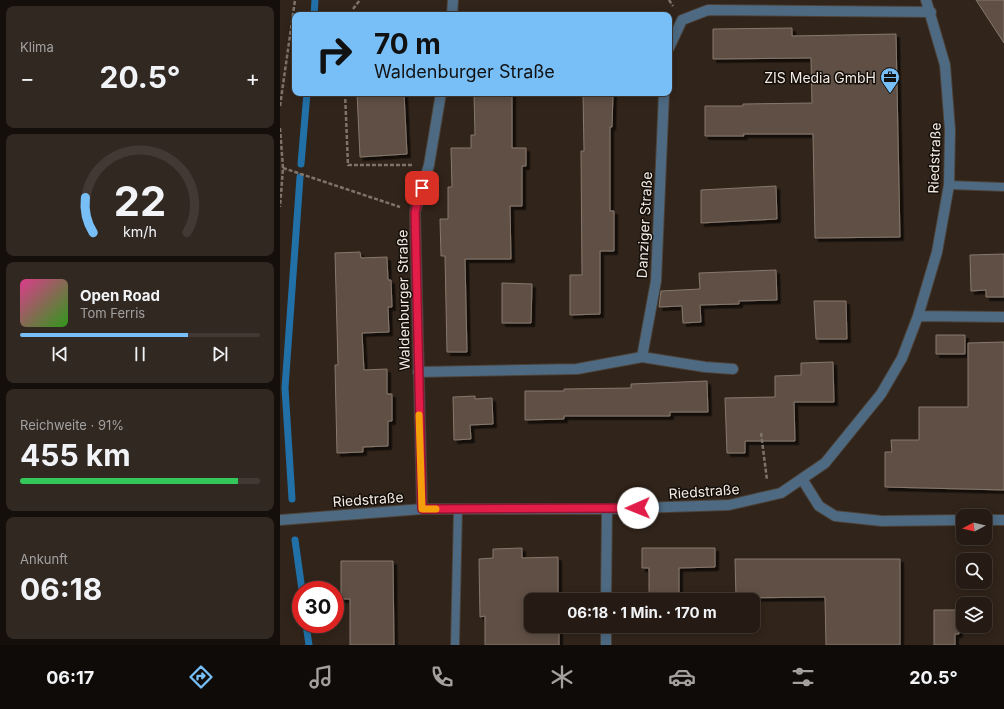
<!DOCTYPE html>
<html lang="de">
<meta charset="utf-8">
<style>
:root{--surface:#251b14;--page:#312822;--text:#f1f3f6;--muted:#a3a1a0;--line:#423934;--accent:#78bff7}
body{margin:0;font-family:Inter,sans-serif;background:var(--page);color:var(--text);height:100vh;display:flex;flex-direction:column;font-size:15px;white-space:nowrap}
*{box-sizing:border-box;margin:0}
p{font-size:13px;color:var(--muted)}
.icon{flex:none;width:22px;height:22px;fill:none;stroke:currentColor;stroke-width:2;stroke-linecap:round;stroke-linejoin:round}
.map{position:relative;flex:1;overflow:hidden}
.panel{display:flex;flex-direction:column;gap:6px;padding:6px;background:#140f0b;width:280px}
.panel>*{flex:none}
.hud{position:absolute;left:12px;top:12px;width:380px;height:84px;border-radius:8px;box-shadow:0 2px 10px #0003,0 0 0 1px var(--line);background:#78bff7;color:#111;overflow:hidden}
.needle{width:26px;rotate:263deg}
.controls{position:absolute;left:676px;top:509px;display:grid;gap:8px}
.controls a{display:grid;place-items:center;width:36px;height:36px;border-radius:8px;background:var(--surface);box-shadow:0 2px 10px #0003,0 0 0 1px var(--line);font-size:20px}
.speed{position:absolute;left:12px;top:581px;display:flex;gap:8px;font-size:20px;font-weight:700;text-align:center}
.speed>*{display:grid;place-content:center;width:52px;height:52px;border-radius:50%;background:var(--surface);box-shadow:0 2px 10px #0003,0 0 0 1px var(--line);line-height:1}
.speed .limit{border:6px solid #d22;background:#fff;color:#111}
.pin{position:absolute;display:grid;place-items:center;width:34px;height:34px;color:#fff;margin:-17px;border-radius:8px;box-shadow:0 2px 6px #0006}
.me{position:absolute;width:44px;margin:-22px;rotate:269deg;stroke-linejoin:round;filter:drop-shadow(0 0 3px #0008)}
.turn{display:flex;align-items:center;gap:14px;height:84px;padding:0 16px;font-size:18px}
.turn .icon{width:52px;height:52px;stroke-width:2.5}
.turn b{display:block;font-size:28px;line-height:34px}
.big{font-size:30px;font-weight:700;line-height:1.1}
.panel .widget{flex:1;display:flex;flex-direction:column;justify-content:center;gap:6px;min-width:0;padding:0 14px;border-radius:8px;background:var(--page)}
.panel .dial{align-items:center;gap:0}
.dial svg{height:104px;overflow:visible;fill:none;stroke:var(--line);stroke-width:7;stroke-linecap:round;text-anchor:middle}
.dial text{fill:var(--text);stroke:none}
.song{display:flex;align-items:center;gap:12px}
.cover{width:48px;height:48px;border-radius:6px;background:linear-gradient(135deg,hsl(330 70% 55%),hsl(110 70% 35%))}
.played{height:4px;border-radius:2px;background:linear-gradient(90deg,var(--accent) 70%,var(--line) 70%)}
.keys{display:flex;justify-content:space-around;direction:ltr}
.heat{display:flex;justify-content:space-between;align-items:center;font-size:22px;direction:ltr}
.charge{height:6px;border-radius:3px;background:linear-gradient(90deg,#34c759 91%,var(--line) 0)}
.trip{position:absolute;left:244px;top:593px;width:236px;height:40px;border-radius:8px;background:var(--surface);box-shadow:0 2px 10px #0003,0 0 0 1px var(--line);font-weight:700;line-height:40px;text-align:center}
.dock{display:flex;height:64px;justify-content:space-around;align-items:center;background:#0f0b08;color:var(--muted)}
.dock .icon{width:28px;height:28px}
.dock .on{color:var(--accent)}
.dock b{font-size:18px;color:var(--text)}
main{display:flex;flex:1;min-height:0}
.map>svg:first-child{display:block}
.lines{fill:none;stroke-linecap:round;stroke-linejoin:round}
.stream{stroke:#2171a8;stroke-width:7}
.building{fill:#5e5045;stroke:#87786c;filter:url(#shadow)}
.service-casing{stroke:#4c4036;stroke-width:10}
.minor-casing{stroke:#4c4036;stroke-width:12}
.path{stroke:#7f746b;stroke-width:2.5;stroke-dasharray:4 2;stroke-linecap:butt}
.service{stroke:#4d6a82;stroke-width:8}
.minor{stroke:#4d6a82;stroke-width:10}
.route-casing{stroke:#92132f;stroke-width:10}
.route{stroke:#e11d48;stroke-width:7}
.slow{stroke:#f59e0b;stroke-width:7}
.labels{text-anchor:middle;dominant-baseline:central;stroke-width:3;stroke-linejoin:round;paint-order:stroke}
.poi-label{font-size:14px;fill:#f3ebe4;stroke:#140f0a;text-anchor:end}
.street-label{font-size:14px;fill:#f3ebe4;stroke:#140f0a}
</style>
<main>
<section class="panel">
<div class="widget"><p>Klima</p>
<div class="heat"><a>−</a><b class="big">20.5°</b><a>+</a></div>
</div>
<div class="widget dial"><svg viewBox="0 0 100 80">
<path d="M14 69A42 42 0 1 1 86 69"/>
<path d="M14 69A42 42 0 0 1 8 42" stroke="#78bff7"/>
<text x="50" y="56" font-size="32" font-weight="700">22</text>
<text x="50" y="72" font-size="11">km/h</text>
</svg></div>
<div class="widget">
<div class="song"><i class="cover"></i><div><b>Open Road</b><p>Tom Ferris</p></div></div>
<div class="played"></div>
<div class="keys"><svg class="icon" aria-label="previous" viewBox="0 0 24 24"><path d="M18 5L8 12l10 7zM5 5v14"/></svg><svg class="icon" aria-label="pause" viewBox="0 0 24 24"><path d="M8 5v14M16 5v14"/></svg><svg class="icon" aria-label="next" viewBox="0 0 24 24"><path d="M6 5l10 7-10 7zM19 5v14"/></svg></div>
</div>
<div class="widget"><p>Reichweite · 91%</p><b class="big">455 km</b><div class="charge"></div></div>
<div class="widget"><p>Ankunft</p><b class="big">06:18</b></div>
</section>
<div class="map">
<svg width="724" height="645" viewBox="0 0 724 645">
<defs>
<filter id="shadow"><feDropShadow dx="3.5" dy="3.5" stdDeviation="0" flood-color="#0009"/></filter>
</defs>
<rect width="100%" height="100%" fill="#31241a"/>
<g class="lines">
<!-- stream -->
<path class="stream" d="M34 15 35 0
M21 164 27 93
M12 499 5 388 20 177
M15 540 22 590
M26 624 29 645"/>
</g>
<!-- building -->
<path class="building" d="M696 0H724V43Z
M512 28V36L616 34 620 237 535 238 533 134H463L464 136H425V106H463V104L532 103 531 58 433 59V29Z
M77 93H124L127 154 80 157Z
M194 93H232V148H246V166H242V206H230L231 259H185L187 352H167L165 256H161L160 219H168V187H172L171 148H191V135H195Z
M303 93H333L332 127H330V211H334V251H320V314L290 315V275H302L301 151H304Z
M496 186 497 219 421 223V190Z
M80 252 81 258 107 257 108 280H111L112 307H108L109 332 82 333 84 370 107 369V394H112V421H108V446L83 447V452L57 453 55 365H58L55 253Z
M724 254V297H706V290L691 291 690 255Z
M496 270 497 300 459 301V304L420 305 421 322 403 323 402 306 379 307 381 291 420 289 419 273Z
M222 283 252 284 251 323H222Z
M534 301H566L567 339H536Z
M656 335H685V354H656Z
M724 342V490L605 487V452H612L611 440H639V407H688V343Z
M553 362 554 402H514L515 441H465V453H447L445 398 495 397V376L521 375V363Z
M427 381 428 412H390V416H284V419L245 420V391H284V389L351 388V384Z
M195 396V399L212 398 213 424 190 425 191 439 174 440 173 397Z
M242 548V558L278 557V600H251V626H279V645H205V616L200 617 199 559 213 558V549Z
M362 548H435V567L399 568V598H372L369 591V568H362Z
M455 559H620V645H546L545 597 456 598Z
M61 561H113L114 645H70V599H61Z
M654 610H679V634H675V645H654Z"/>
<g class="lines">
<defs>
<path id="service" d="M669 185 724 187
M175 645 178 509"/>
<path id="minor" d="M172 15 173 0
M389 48 402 20 428 10 651 12
M638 316 724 317
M362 357 376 281 384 93
M138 372 297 369 362 357 425 367 453 369
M522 479 539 506 555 516 602 521 683 520
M142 509 135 212 149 165 161 93
M0 520 142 509H327L449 505 501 493 545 463 601 394 622 358 638 316 657 252 669 185 670 130 665 65 646 0
M705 520H724
M326 600 327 509
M326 645V626"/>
</defs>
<!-- service casing -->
<use href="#service" class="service-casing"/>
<!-- minor casing -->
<use href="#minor" class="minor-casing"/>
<!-- path -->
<path class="path" d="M389 0 393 6
M73 15V9L80 0
M65 93 68 165H133
M0 106 15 0
M0 128 3 168 0 207
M3 168 120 207
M481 433 487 480"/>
<!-- service -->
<use href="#service" class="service"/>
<!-- minor -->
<use href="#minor" class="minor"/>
</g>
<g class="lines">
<defs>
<path id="route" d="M142 188 135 212 142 509 358 508"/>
</defs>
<!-- route casing -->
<use href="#route" class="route-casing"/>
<!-- route -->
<use href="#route" class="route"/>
<!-- slow -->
<path class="slow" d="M139 415 142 509H156"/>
</g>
<!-- icons -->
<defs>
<symbol id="office-pin" viewBox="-11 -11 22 30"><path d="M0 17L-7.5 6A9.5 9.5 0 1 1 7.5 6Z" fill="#78bff7" stroke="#140f0a"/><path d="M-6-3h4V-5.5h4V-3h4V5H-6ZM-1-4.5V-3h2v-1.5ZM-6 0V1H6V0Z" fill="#111"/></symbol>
</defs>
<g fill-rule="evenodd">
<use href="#office-pin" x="599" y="66" width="22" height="30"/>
</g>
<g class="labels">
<!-- poi labels -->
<g class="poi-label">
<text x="596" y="77">ZIS Media GmbH</text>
</g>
<!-- street labels -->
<g class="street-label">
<text transform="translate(654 158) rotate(-88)">Riedstraße</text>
<text transform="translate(364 225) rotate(-87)">Danziger Straße</text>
<text transform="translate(123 300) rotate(-91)">Waldenburger Straße</text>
<text transform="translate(424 491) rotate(-4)">Riedstraße</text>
<text transform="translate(88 499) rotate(-4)">Riedstraße</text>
</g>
</g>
</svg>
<div class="controls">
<a><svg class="needle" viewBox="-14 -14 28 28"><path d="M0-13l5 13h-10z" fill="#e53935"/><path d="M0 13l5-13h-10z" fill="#a3a1a0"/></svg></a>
<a><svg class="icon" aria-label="search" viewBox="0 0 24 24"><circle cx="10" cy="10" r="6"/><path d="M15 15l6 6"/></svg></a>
<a><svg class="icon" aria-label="layers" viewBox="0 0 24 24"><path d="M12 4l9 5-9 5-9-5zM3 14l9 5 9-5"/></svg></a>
</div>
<div class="speed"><div class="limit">30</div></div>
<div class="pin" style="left:142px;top:188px;background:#d93025"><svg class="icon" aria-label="arrive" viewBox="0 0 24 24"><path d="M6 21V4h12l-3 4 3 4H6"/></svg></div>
<svg class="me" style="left:358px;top:508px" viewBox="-20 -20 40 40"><circle r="19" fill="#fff"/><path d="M0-13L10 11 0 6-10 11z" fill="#e11d48"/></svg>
<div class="trip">06:18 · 1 Min. · 170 m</div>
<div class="hud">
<div class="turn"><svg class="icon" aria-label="right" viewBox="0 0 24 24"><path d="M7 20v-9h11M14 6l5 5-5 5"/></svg><div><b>70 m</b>Waldenburger Straße</div></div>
</div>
</div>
</main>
<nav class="dock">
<b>06:17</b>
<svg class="icon on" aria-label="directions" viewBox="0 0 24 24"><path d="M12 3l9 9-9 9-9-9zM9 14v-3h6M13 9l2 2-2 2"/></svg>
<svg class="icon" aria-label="music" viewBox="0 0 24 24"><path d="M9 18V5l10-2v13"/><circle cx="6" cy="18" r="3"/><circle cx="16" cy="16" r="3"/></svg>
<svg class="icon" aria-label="phone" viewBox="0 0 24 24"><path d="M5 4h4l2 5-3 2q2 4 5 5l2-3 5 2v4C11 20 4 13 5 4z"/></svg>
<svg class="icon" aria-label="climate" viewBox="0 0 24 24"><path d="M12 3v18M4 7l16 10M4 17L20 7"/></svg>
<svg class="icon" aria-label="car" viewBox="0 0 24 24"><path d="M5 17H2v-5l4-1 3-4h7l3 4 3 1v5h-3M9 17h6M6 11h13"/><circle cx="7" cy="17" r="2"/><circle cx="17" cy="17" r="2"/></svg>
<svg class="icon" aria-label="filters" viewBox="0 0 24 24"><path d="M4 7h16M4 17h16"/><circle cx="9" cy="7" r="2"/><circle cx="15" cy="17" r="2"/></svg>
<b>20.5°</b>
</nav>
